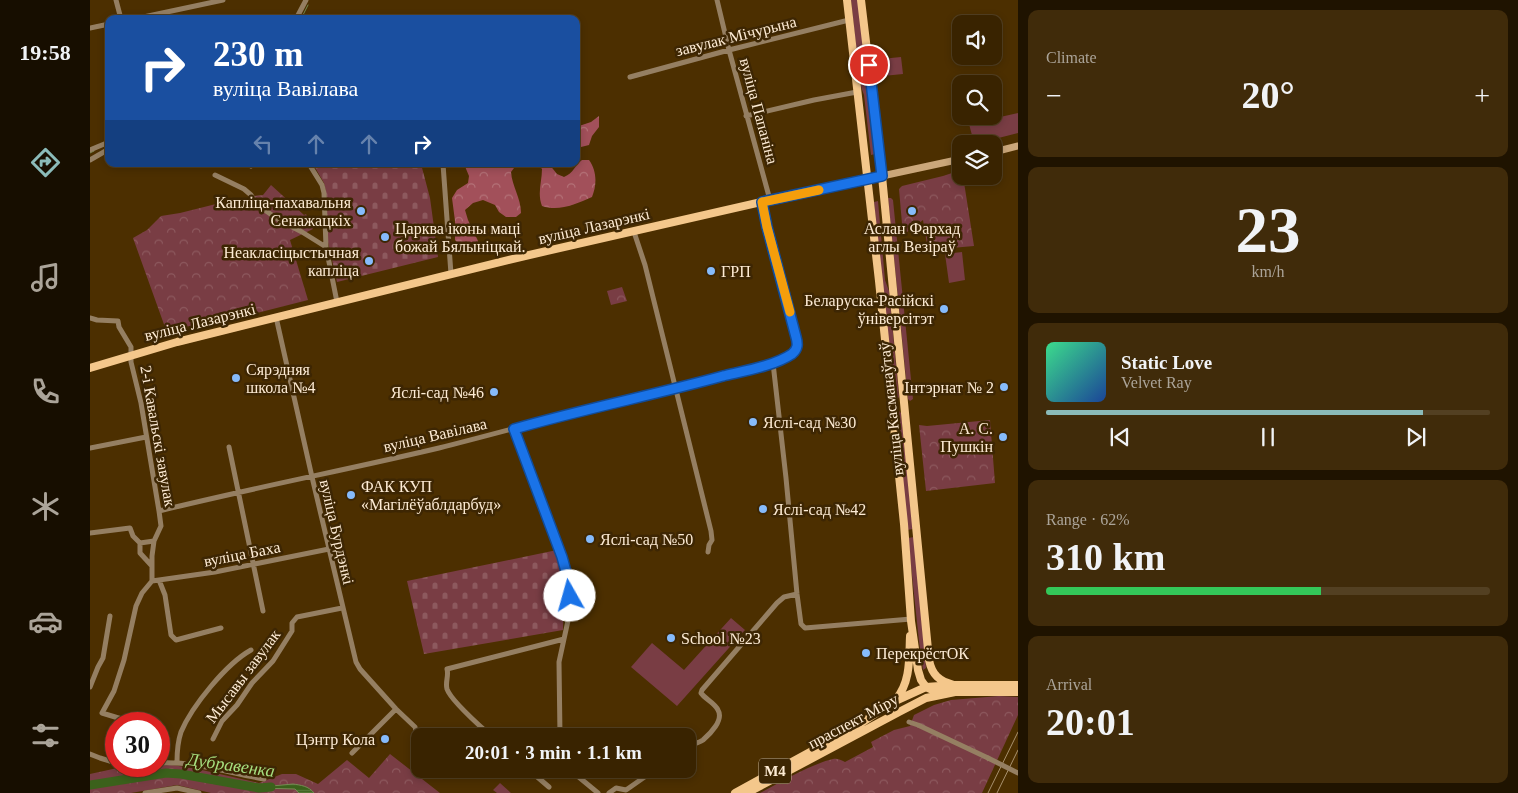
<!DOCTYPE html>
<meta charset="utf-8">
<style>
:root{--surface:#392300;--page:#402b0a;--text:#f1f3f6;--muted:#aba499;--line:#534022;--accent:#8bbbb9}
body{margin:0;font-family:"Times New Roman",serif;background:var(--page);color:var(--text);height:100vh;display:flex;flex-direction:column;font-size:19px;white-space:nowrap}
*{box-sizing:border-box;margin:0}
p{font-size:16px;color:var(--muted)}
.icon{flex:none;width:28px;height:28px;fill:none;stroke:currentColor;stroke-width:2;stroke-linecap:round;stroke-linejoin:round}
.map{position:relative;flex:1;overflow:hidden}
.panel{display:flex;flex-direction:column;gap:10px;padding:10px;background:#1f1300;width:500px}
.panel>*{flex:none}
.guide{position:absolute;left:15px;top:15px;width:475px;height:152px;border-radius:10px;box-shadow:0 2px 8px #0003,0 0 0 1px var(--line);background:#1a4fa0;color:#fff;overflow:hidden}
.buttons{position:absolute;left:862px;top:15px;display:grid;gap:10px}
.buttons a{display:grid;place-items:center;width:50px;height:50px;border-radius:10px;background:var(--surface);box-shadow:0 2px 8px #0003,0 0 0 1px var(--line);font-size:25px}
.speed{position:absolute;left:15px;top:712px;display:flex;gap:10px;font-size:25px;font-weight:700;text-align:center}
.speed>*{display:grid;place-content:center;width:65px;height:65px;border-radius:50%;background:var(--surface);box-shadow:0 2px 8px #0003,0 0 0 1px var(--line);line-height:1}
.speed .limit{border:8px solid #d22;background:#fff;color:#111}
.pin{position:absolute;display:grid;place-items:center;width:42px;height:42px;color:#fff;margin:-21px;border:2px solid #fff;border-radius:50%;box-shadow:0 1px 5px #0007}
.me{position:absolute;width:55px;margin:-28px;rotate:353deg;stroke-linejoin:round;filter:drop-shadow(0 0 4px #0008)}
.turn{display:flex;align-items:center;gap:18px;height:105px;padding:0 25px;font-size:22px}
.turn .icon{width:65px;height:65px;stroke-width:2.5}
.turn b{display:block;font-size:35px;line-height:42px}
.lanes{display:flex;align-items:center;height:48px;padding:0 25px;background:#0003;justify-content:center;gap:25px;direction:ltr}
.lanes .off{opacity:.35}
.big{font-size:38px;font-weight:600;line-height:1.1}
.panel .widget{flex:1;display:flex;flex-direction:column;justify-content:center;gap:8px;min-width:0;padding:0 18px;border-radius:10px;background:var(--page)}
.panel .dial{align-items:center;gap:0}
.dial b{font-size:65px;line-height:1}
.song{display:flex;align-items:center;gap:15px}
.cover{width:60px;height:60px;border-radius:8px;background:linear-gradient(135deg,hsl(150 70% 55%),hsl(220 70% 35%))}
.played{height:5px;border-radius:2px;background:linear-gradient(90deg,var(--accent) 85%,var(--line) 85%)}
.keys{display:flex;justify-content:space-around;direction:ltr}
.heat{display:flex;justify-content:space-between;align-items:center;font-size:28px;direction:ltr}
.charge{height:8px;border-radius:4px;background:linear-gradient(90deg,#34c759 62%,var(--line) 0)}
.trip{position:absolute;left:321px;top:728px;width:285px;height:50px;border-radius:10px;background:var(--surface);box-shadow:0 2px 8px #0003,0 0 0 1px var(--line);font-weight:600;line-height:50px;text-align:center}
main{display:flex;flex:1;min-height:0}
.menu{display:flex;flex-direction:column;width:90px;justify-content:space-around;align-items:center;background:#170e00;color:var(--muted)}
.menu .icon{width:35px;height:35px}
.menu .on{color:var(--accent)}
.menu b{font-size:22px;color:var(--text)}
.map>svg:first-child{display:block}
.grass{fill:#793d44}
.forest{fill:url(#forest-crowns)}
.cemetery{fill:url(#cemetery-stones)}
.park{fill:url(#park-crowns)}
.water{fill:url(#water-rules);stroke:#758a52}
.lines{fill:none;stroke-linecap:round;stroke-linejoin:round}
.stream{stroke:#758a52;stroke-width:1}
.river{stroke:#3b611b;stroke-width:9}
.street{stroke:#957f62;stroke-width:5}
.secondary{stroke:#cba77a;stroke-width:7}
.primary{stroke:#f4c78b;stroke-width:8}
.rail{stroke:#a8916e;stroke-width:1}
.street-bridge{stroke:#957f62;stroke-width:5}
.route-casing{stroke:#114b97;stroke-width:12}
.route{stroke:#1a73e8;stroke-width:9}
.slow{stroke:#f59e0b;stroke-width:9}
.poi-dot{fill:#86bbfb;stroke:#3d2603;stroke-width:2}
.labels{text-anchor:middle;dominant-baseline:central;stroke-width:5;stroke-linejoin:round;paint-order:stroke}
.shield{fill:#3d2603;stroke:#c3b095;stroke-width:1}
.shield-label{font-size:15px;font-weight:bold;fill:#fdebd4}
.street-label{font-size:16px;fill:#fdebd4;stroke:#3d2603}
.poi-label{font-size:16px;fill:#fdebd4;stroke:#3d2603;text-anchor:start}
.water-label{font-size:18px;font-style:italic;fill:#a6df7f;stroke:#3d2603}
</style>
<main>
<nav class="menu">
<b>19:58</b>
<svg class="icon on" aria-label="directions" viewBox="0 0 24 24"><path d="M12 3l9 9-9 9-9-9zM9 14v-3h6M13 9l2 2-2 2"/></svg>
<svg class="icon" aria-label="music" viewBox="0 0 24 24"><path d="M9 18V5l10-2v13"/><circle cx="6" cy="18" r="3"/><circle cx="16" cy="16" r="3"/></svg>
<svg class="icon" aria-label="phone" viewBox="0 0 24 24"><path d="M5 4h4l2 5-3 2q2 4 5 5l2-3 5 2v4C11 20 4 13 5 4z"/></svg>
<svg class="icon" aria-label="climate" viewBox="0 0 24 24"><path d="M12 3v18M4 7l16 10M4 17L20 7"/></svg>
<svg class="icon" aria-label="car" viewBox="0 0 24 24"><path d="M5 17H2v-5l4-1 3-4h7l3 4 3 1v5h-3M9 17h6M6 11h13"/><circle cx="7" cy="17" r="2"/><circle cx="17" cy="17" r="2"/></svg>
<svg class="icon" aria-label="filters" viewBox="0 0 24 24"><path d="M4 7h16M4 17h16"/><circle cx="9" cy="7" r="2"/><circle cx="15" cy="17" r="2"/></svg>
</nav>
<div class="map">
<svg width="928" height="793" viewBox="0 0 928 793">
<defs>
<pattern id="forest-crowns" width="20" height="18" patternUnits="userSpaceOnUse" patternTransform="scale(1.25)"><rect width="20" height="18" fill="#a2505a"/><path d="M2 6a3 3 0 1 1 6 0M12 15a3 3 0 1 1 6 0" fill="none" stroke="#b47278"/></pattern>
<pattern id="cemetery-stones" width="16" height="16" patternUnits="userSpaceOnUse" patternTransform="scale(1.25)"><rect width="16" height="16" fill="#793d44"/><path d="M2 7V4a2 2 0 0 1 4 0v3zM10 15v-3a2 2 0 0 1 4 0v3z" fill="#8d595e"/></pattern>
<pattern id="park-crowns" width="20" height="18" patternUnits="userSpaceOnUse" patternTransform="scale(1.25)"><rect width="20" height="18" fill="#793d44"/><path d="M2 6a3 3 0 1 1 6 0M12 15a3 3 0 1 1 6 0" fill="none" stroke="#8d595e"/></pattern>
<pattern id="water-rules" width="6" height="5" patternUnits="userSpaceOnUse" patternTransform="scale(1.25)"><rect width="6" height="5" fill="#3b611b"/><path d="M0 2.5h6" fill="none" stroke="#58783b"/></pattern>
</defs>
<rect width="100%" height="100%" fill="#4c2f00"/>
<!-- grass -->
<path class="grass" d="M761 0H768L785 154 781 155 774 95 770 84Z
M811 57 813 74 793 76 791 59Z
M928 113V133L889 143 883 139 879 124Z
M798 198H801L803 200 823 399 820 401 818 399Z
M788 201 795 280 799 291 809 397 807 399 804 398 784 202Z
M872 252 875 280 859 283 855 254Z
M809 411 811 413 823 529 817 530 806 414 807 412Z
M824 537 836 668 833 670 829 641 818 538Z
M641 618 655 630 587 706 541 667 562 643 594 670Z
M410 783 421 793H407L403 790Z"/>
<!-- forest -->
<path class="forest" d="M509 116V127L502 136 499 145 491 147H486V127L501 122Z
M492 160H499C507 171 507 185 502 197 486 204 469 212 452 206 447 193 452 182 452 169L448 164H459L467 174 474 177C484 173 484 166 492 160Z
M374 164H427L421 172C422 186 431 198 431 213L426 217H416L409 212 405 205 393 200 383 203 375 210 378 220 388 241V249L383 254 374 250 365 240V221L362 198 367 190 378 183 379 176Z"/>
<!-- cemetery -->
<path class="cemetery" d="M223 164H331L340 198 348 257 247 282 238 242 236 192 234 183Z
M467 550C473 576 474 603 473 630L334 654 317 581Z"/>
<!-- park -->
<path class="park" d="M871 170V176H873L884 246 838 250 833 220 813 235 809 189 812 186 853 176Z
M181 185 214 215 216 214 223 229 200 240 218 300 143 319 76 330 43 238 57 230 71 216 90 213 146 199 154 203 163 196 173 195Z
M532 287 537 301 521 305 517 291Z
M900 420 905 483 836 491 829 425 837 426Z
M909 696 928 697V715L892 793H670C691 782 721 764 743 759 747 758 751 760 755 762L783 747 781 742 804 730 820 726 824 715 844 705 861 700Z
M300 754 350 793H121L87 785 41 793H0V774L32 767 81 765 103 768 169 783 192 774H206L228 784 257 760 279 778Z"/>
<!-- water -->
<path class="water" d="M203 784C210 785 219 786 224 793H209L205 789 169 788 171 787Z"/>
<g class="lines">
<!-- stream -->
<path class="stream" d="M213 15 218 5
M0 153 4 151"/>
<!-- river -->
<path class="river" d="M0 785 76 773 91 774 169 788 181 787"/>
<!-- street -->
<path class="street" d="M26 0 31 19
M627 0 639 50 680 200
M208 15 215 19
M44 19 133 0
M206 19 216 0
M0 28 19 24
M540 77 639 50 759 20
M656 116 724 100 767 92
M0 150 19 142
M0 160 19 149
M159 164 161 166
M219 164 232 185 234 193 236 247 247 302
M353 164 361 274
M125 175 154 189 161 195 166 204 189 220 212 232 236 247
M544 232 555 265 621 531 622 540 619 545 618 552
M186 317 222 477 266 662 270 669 306 709 325 727 326 731
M0 318 7 320 28 321 29 327 41 347V362L51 403 69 511 71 526 64 541 62 556V581L52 593 46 606 34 660 24 691 12 713 48 724
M683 363 696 478 707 594 711 624 715 628 821 619
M424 429 477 575 479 596V616L469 662 470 736
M139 447 173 611
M0 448 56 437
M69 511C162 488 256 470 349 448 409 433 468 416 528 402 568 392 609 383 649 372 666 367 687 364 702 354 709 349 708 344 706 337L677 227 672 202
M0 533 40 528 43 536 50 543V553L61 565
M50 543 64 541
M69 580 75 595 81 635 86 640 131 628
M62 581 125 572 239 549
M0 687 8 667 13 658 20 616
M819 722 828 725 898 758
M401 736C390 726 361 701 357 689 355 682 359 676 357 669L474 639
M123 739 132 721 147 705 162 683 183 661 202 631V623L207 617 252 608
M598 746C602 744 609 743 613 740 620 734 634 720 628 710 625 703 615 699 611 693L612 690 687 603 694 597 707 594
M262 753 306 709
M0 754 10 758 26 763
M87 762C87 752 88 741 91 732 102 706 136 664 161 650
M69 763C105 761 139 773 174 779
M438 769 459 787
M479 769 508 793
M55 793 87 788 109 793
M519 793 526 788 536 790 566 769"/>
<!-- secondary -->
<path class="secondary" d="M904 152 928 146
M792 176 871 159"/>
<!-- primary -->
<path class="primary" d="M757 0 789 281 814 524 821 621 828 670 831 680 836 687 847 692 858 693
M771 0 792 176 839 660C842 675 849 681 864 685
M0 368 87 342 435 256 680 200 792 176
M806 699C821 682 819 657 820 636
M645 793 764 728 803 702 836 687 864 685H928
M657 793 809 712 836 698 865 692H928"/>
<!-- rail -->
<path class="rail" d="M898 793 928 732
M907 793 928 750"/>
<!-- street-bridge -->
<path class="street-bridge" d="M898 758 928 773"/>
</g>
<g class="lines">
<defs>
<path id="route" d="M480 596 477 575 472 557 424 429C493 409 564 395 633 376 654 371 684 366 702 354 708 349 708 344 706 337L677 227 672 202 792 176 779 65"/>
</defs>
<!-- route casing -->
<use href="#route" class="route-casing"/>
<!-- route -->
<use href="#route" class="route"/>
<!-- slow -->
<path class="slow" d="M700 312 677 227 672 202 729 190"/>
</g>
<!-- markers -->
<g class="poi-dot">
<circle cx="271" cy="211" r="5"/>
<circle cx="822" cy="211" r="5"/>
<circle cx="295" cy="237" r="5"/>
<circle cx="279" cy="261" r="5"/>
<circle cx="621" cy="271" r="5"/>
<circle cx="854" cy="309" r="5"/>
<circle cx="146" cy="378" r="5"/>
<circle cx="914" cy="387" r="5"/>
<circle cx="404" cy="392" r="5"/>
<circle cx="663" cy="422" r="5"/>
<circle cx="913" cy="437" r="5"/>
<circle cx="261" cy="495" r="5"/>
<circle cx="673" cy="509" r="5"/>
<circle cx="500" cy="539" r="5"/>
<circle cx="581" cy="638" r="5"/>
<circle cx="776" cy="653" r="5"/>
<circle cx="295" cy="739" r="5"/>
</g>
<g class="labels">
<!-- shield labels -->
<rect class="shield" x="669" y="758.5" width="32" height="25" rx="4"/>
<g class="shield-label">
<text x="685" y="771">М4</text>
</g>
<!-- street labels -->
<g class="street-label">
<text transform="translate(646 36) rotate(-14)">завулак Мічурына</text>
<text transform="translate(669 111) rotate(75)">вуліца Папаніна</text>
<text transform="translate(504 226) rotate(-13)">вуліца Лазарэнкі</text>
<text transform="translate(110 322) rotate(-14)">вуліца Лазарэнкі</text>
<text transform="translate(801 409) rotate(-96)">вуліца Касманаўтаў</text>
<text transform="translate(345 435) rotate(-13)">вуліца Вавілава</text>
<text transform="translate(68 436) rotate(80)">2-і Кавальскі завулак</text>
<text transform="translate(247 532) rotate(77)">вуліца Бурдэнкі</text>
<text transform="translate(152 554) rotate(-11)">вуліца Баха</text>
<text transform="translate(153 676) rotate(-53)">Мысавы завулак</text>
<text transform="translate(763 721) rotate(-28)">праспект Міру</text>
</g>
<!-- poi labels -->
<g class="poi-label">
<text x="261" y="202" text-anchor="end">Капліца-пахавальня<tspan x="261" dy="18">Сенажацкіх</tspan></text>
<text x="305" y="228">Царква іконы маці<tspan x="305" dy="18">божай Бялыніцкай.</tspan></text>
<text x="822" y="228" text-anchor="middle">Аслан Фархад<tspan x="822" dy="18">аглы Везіраў</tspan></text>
<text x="269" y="252" text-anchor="end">Неакласіцыстычная<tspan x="269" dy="18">капліца</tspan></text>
<text x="631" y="271">ГРП</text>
<text x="844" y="300" text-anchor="end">Беларуска-Расійскі<tspan x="844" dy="18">ўніверсітэт</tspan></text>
<text x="156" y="369">Сярэдняя<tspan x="156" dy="18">школа №4</tspan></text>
<text x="904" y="387" text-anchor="end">Інтэрнат № 2</text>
<text x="394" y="392" text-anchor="end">Яслі-сад №46</text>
<text x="673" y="422">Яслі-сад №30</text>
<text x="903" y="428" text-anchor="end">А. С.<tspan x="903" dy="18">Пушкін</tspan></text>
<text x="271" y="486">ФАК КУП<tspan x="271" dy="18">«Магілёўаблдарбуд»</tspan></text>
<text x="683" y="509">Яслі-сад №42</text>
<text x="510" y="539">Яслі-сад №50</text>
<text x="591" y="638">School №23</text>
<text x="786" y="653">ПерекрёстОК</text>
<text x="285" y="739" text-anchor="end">Цэнтр Кола</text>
</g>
<!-- water labels -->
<g class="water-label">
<text transform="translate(141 765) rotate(8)">Дубравенка</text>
</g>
</g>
</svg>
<div class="buttons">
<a><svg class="icon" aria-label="sound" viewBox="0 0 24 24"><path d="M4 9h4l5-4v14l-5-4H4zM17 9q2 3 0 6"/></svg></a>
<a><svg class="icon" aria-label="search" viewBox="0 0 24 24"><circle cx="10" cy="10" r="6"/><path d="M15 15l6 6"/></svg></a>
<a><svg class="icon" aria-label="layers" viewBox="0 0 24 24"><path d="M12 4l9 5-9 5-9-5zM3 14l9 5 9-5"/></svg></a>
</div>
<div class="speed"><div class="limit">30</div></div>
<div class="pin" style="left:779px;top:65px;background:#d93025"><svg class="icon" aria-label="arrive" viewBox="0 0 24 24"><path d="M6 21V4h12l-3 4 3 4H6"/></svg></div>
<svg class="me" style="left:480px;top:596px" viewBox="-20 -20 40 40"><circle r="19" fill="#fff"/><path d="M0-13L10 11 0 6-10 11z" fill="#1a73e8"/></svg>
<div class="trip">20:01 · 3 min · 1.1 km</div>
<div class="guide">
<div class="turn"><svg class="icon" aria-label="right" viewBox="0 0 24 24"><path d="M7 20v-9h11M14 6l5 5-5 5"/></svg><div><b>230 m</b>вуліца Вавілава</div></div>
<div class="lanes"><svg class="icon off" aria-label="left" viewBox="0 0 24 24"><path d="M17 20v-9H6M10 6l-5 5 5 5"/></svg><svg class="icon off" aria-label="ahead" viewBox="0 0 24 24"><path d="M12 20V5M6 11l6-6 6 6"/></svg><svg class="icon off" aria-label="ahead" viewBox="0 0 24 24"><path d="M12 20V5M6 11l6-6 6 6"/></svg><svg class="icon" aria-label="right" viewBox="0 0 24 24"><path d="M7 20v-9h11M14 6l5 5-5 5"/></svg></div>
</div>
</div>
<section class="panel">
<div class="widget"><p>Climate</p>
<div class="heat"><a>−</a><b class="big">20°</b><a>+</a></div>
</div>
<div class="widget dial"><b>23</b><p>km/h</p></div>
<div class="widget">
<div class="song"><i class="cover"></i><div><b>Static Love</b><p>Velvet Ray</p></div></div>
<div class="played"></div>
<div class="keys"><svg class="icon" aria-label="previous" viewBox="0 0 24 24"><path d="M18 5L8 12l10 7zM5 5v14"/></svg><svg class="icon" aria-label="pause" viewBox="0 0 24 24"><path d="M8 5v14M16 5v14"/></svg><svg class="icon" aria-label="next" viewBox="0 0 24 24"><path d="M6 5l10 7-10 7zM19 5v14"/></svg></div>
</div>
<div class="widget"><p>Range · 62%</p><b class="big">310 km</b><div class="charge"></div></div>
<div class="widget"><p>Arrival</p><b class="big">20:01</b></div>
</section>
</main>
